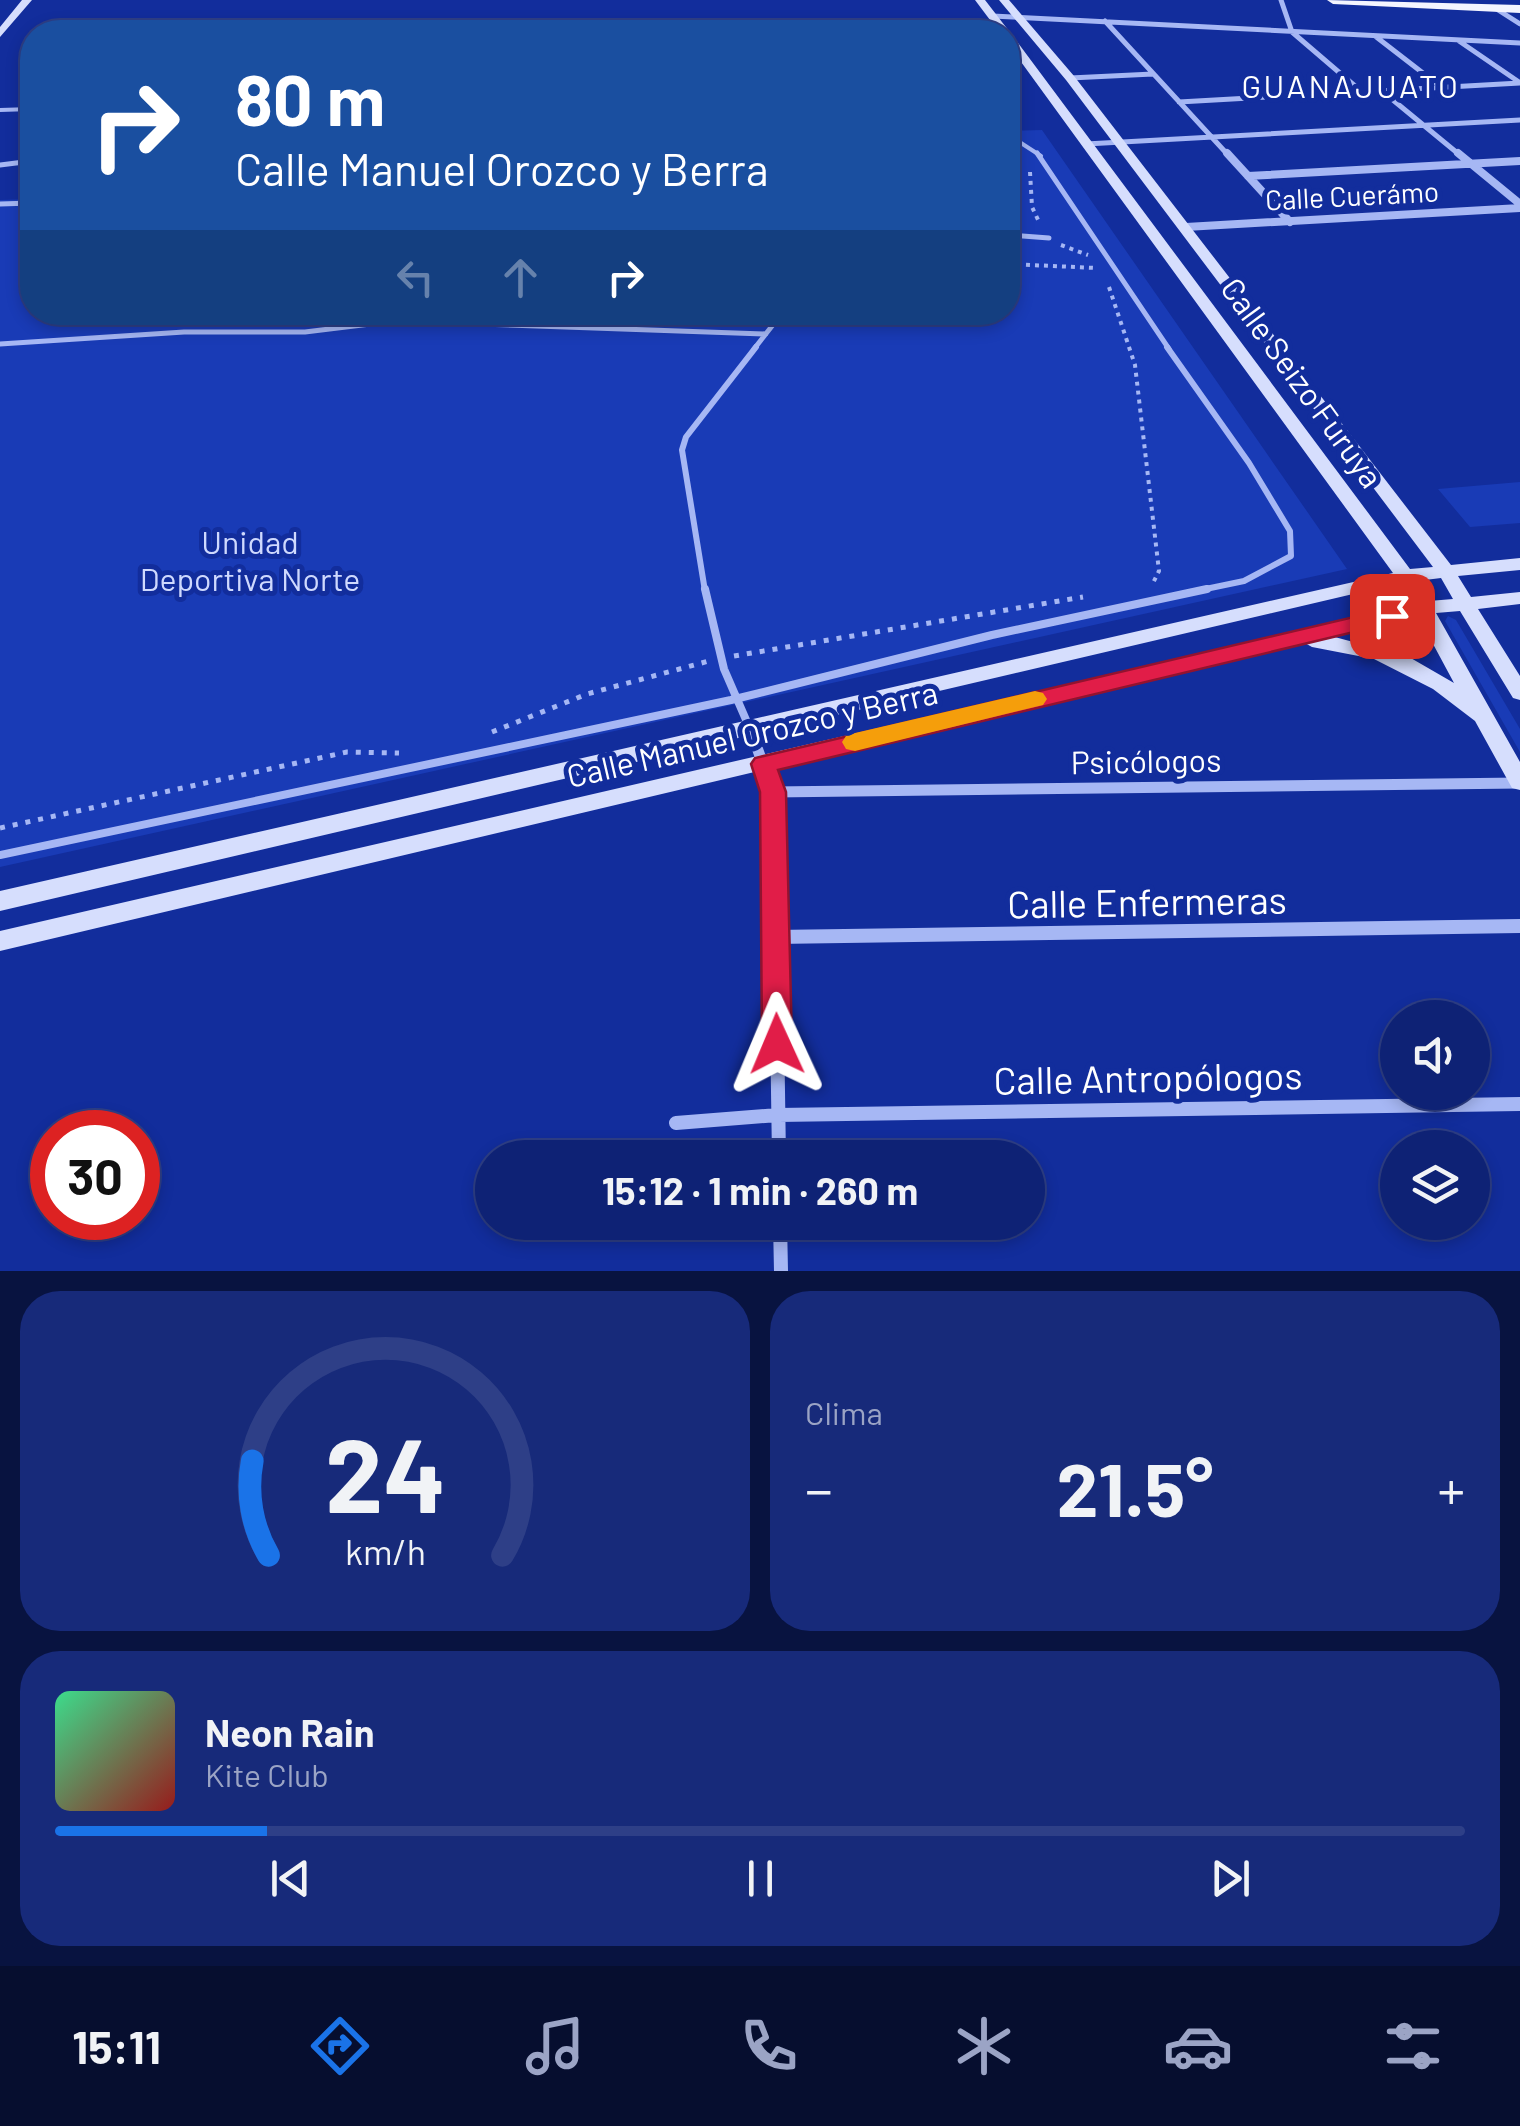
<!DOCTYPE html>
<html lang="es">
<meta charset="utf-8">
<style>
:root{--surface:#0e2275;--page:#172a7a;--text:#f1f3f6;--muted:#9ba4c5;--line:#2e3f87;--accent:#1a73e8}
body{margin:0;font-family:Barlow,sans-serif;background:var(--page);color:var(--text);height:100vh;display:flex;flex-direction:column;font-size:38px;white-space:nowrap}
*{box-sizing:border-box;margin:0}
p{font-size:32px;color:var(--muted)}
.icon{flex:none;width:55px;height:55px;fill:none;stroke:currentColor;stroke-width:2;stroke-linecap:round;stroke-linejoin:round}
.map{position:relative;height:1271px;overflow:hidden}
.panel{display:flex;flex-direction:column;gap:20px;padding:20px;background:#081340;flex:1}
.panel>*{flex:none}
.banner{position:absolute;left:20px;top:20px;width:1000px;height:305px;border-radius:40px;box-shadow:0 5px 15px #0003,0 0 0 2px var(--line);background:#1a4fa0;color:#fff;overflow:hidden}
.tools{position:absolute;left:1380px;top:1000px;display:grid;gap:20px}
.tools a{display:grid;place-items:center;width:110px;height:110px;border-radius:50%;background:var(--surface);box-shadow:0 5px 15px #0003,0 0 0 2px var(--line);font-size:50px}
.speed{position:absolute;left:30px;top:1110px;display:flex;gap:20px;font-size:50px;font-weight:700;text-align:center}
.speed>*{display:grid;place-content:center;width:130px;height:130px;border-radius:50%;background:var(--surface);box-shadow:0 5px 15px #0003,0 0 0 2px var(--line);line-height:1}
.speed .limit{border:15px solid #d22;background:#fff;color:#111}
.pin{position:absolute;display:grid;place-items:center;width:85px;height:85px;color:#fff;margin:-42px;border-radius:20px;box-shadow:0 5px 15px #0006}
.me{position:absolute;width:110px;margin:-55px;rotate:359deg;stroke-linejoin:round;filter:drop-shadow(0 0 8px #0008)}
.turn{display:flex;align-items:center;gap:35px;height:210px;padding:0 50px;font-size:45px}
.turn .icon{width:130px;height:130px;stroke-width:2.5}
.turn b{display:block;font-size:70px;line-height:85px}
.lanes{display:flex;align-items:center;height:95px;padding:0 50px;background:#0003;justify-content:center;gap:50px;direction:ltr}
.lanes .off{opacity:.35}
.big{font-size:75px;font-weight:700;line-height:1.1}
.panel .tile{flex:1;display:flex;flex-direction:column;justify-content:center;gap:15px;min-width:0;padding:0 35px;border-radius:40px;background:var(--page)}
.panel .dial{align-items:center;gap:0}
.dial svg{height:260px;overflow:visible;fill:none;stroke:var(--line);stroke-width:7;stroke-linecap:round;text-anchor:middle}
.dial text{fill:var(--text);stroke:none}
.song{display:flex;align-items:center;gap:30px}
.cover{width:120px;height:120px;border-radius:15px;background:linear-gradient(135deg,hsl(150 70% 55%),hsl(0 70% 35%))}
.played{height:10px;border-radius:5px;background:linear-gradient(90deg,var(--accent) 15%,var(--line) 15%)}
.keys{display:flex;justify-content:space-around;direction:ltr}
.heat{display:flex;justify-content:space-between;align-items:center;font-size:55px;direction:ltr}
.panel .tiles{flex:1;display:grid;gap:20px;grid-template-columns:1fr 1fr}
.tile:last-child{grid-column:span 2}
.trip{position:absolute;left:475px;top:1140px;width:570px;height:100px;border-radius:50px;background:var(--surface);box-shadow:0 5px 15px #0003,0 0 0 2px var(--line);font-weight:700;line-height:100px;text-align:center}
.tab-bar{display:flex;height:160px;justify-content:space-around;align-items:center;background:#060e2f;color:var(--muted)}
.tab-bar .icon{width:70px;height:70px}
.tab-bar .current{color:var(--accent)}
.tab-bar b{font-size:45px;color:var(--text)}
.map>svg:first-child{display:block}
.green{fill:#193bb6}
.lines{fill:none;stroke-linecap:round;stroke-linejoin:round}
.path-far1{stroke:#a6b7f4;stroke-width:4;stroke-dasharray:4 5;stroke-linecap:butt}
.path{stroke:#a6b7f4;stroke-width:5;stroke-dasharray:5 8;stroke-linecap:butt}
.lane-far3{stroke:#a6b7f4;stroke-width:4}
.lane-far2{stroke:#a6b7f4;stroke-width:5}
.lane-far1{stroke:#a6b7f4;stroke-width:6}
.lane{stroke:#a6b7f4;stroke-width:8}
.street-far3{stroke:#a6b7f4;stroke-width:5}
.street-far2{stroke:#a6b7f4;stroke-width:8}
.street-far1{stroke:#a6b7f4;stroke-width:11}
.street{stroke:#a6b7f4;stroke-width:14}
.secondary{fill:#d6defd;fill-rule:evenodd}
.primary{fill:#f4f5ff;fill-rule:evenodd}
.route{fill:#e11d48;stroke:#92132f;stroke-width:2.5}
.slow{fill:#f59e0b}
.labels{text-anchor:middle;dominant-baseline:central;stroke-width:10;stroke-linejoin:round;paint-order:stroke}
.far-street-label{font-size:28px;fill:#fff;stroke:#122d9c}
.far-quarter-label{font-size:32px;letter-spacing:2.5px;fill:#fff;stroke:#122d9c}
.street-label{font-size:32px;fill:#fff;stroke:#122d9c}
.park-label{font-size:32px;fill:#cfd9fe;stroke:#122d9c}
.near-street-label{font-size:38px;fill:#fff;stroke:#122d9c}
</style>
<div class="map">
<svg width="1520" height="1271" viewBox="0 0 1520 1271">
<rect width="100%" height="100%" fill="#122d9c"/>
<!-- green -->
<path class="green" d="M1042 130 1347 569 0 867V200L32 199V312H1008V131Z
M1520 482V523L1470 527 1438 489Z
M1448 616 1456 620 1520 729V752L1445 621Z"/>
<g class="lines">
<!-- path-far1 -->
<path class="path-far1" d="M1030 172 1032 207 1040 224
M1061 245 1088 255
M1008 264 1097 268
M1109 287 1135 365 1159 571 1153 583"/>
<!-- path -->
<path class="path" d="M734 656 1083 597
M492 732 587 694 709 661
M0 828 347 752 399 753"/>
<!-- lane-far3 -->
<path class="lane-far3" d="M0 110 32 109
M1008 141 1021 143 1041 156"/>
<!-- lane-far2 -->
<path class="lane-far2" d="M1037 153 1169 349
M0 165 32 161
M0 204 32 203
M1008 235 1049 238
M0 344 184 332H305L395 321 766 334
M754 349 783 312"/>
<!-- lane-far1 -->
<path class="lane-far1" d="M1167 347 1249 463 1290 531 1291 556 1244 581 1196 591
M705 591 682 450 686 437 756 347"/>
<!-- lane -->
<path class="lane" d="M705 589 724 669 750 729
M0 855 731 700 992 635 1207 589"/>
<!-- street-far3 -->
<path class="street-far3" d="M1281 0 1292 32 1362 92
M1495 8 1520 24
M992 16 1520 43
M1105 21 1229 156
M1375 36 1441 87
M1459 41 1519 82
M1070 78 1153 74
M1382 91 1461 156
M1179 102 1520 83
M1086 144 1520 120"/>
<!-- street-far2 -->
<path class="street-far2" d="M1227 153 1290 222
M1458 153 1520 204
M1248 176 1520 161
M1186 227 1520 208"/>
<!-- street-far1 -->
<path class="street-far1" d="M751 731 773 792 775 894
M773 792 1520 783"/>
<!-- street -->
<path class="street" d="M775 891 779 1158
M775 937 1520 926
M676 1123 778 1115 1520 1104
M780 1222 781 1271"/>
<!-- secondary -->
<path class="secondary" d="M22 0H32L0 37V27Z
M975 0H985L1012 35 1410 569 1433 567 1066 80 999 0H1009L1074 76 1451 565 1520 558V570L1458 576 1471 597 1520 592V604L1478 609 1520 676V700L1513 698 1460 611 1436 613 1520 762V790L1512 788 1475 721 1433 689 1374 659 1312 647 1303 642 0 951V931L1411 605 1400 583 0 911V891L1393 573 1008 44V32H999ZM1441 578 1453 599 1429 601 1417 581ZM1418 616 1454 683 1409 657 1331 636Z"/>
<!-- primary -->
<path class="primary" d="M1327 0 1520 5V13L1333 4Z"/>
</g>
<!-- route -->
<path class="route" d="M1392 608 1403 616 1400 621 778 770 786 792 792 1044 787 1053 777 1057 766 1053 762 1044 760 792 751 764 755 758Z"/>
<!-- slow -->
<path class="slow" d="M1035 691 1043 693 1047 699 1043 705 855 751 846 749 842 742 846 736 855 733Z"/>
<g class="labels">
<!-- far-street labels -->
<g class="far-street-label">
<text transform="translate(1352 195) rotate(-3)">Calle Cuerámo</text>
</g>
<!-- far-quarter labels -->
<g class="far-quarter-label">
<text x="1351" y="85">GUANAJUATO</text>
</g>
<!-- street labels -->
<g class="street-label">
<text transform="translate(1303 382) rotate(54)">Calle Seizo Furuya</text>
<text transform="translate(752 733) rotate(-13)">Calle Manuel Orozco y Berra</text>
<text transform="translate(1146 760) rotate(-1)">Psicólogos</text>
</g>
<!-- park labels -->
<g class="park-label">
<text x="250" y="541">Unidad<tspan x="250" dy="37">Deportiva Norte</tspan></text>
</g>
<!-- near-street labels -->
<g class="near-street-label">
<text transform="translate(1147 901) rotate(-1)">Calle Enfermeras</text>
<text transform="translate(1148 1077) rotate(-1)">Calle Antropólogos</text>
</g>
</g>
</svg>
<div class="tools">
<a><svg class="icon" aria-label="sound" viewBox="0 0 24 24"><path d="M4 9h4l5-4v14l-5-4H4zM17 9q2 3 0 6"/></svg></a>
<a><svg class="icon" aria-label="layers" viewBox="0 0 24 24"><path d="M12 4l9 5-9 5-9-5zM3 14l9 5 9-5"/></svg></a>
</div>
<div class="speed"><div class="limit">30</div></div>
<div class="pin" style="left:1392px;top:616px;background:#d93025"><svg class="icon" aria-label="arrive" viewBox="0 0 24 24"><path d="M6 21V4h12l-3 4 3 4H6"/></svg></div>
<svg class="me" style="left:777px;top:1044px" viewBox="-20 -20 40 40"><path d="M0-17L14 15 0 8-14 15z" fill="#e11d48" stroke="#fff" stroke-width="4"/></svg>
<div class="trip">15:12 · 1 min · 260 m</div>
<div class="banner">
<div class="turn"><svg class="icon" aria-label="right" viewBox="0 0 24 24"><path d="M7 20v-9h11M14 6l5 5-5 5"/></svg><div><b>80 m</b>Calle Manuel Orozco y Berra</div></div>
<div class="lanes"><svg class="icon off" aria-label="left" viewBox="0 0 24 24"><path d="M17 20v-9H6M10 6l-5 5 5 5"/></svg><svg class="icon off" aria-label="ahead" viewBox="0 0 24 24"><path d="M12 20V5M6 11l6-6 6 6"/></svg><svg class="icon" aria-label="right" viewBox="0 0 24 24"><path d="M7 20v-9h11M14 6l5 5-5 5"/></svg></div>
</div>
</div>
<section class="panel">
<div class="tiles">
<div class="tile dial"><svg viewBox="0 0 100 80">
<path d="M14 69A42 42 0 1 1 86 69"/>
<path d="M14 69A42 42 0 0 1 9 40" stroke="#1a73e8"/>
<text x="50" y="56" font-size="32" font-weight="700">24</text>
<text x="50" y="72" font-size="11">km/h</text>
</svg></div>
<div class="tile"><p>Clima</p>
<div class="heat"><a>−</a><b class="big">21.5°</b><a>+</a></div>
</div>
<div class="tile">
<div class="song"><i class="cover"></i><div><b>Neon Rain</b><p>Kite Club</p></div></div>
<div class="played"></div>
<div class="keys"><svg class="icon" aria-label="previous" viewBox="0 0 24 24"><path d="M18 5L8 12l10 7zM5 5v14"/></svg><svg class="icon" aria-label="pause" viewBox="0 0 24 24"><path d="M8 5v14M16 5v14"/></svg><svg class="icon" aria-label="next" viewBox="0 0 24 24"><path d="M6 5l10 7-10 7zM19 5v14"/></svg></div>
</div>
</div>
</section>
<nav class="tab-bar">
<b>15:11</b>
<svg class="icon current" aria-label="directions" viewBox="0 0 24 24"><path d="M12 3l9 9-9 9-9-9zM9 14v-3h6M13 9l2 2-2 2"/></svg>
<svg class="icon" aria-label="music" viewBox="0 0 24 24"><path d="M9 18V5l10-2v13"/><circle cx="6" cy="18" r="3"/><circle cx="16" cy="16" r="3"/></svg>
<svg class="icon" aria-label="phone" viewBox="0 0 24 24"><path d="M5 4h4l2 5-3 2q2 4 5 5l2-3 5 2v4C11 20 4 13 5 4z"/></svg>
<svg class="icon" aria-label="climate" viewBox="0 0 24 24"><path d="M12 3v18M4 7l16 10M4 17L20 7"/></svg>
<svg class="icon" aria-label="car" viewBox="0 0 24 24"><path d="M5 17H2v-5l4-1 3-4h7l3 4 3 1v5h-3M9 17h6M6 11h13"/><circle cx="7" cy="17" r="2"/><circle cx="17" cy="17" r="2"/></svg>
<svg class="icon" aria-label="filters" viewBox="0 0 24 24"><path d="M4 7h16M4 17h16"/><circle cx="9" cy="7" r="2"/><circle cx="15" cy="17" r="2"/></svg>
</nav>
